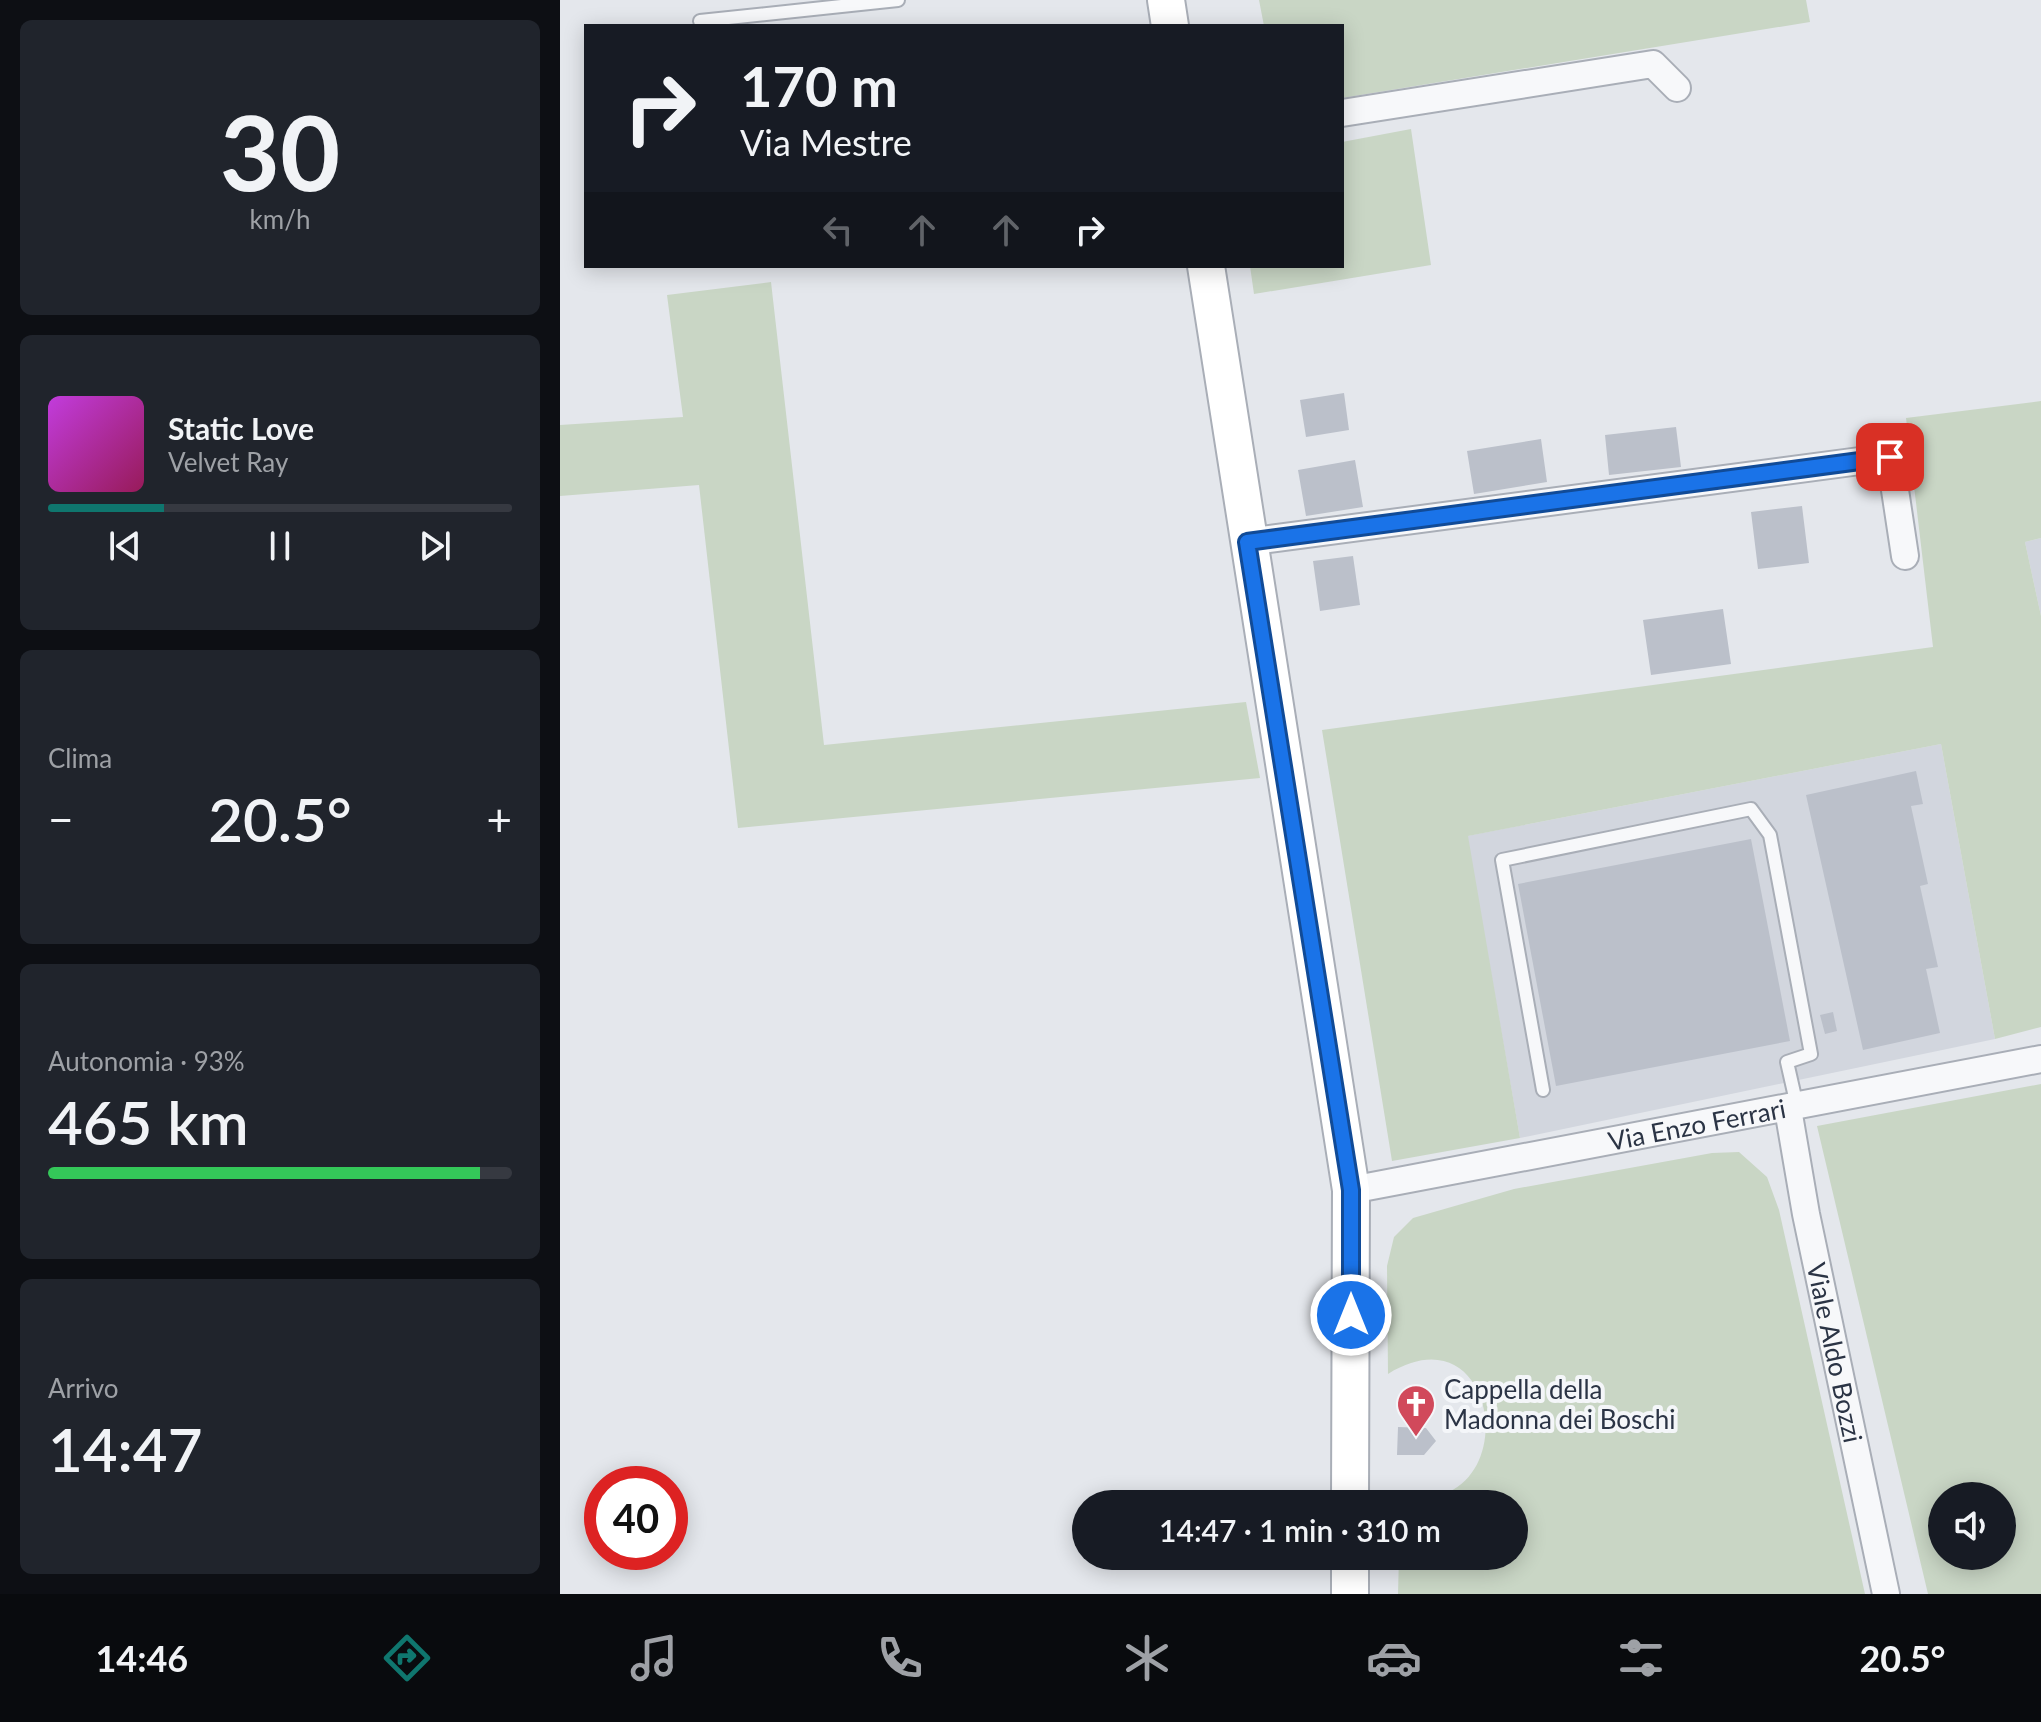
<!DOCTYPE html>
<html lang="it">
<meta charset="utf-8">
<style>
:root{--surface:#171b24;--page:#20242c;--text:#f1f3f6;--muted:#9ea1a6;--line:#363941;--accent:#0f766e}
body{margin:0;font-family:Lato,sans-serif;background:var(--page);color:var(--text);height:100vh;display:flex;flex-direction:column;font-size:30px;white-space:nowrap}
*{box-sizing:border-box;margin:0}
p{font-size:26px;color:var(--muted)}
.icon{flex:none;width:44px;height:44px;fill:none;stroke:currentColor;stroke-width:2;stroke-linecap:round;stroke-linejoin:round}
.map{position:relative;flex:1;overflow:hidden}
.drawer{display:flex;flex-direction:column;gap:20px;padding:20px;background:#0d0f14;width:560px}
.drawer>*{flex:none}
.hud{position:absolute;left:24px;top:24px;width:760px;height:244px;border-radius:0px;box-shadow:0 4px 20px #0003;background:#171b24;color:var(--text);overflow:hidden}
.tools{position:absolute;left:1368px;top:1482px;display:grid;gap:16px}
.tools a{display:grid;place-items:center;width:88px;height:88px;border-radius:50%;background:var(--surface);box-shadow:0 4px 20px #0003;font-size:40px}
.speed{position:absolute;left:24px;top:1466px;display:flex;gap:16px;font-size:40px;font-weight:700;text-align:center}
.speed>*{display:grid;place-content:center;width:104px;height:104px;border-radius:50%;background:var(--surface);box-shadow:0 4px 20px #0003;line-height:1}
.speed .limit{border:12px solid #d22;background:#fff;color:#111}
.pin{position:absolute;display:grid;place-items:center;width:68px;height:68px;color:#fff;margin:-34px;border-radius:16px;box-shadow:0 4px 12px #0006}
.me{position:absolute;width:88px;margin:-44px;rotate:0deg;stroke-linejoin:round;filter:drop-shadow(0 0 6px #0008)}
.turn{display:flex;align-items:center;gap:28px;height:168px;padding:0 24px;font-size:36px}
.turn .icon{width:104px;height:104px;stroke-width:2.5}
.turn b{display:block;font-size:56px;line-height:68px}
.lanes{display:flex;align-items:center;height:76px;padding:0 24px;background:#0003;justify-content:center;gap:40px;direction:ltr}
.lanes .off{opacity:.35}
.big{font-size:60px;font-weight:600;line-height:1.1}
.drawer .widget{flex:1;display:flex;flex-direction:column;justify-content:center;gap:12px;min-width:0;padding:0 28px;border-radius:12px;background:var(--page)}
.drawer .dial{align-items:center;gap:0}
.dial b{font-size:104px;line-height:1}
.song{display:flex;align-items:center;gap:24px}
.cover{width:96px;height:96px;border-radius:12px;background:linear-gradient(135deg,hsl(290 70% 55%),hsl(330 70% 35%))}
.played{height:8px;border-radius:4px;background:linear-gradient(90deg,var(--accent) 25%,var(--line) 25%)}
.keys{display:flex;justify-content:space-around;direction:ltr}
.heat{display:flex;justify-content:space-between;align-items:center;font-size:44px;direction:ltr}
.charge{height:12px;border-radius:6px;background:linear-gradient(90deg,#34c759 93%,var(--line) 0)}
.trip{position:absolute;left:512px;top:1490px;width:456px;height:80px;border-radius:40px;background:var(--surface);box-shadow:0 4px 20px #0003;font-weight:600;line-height:80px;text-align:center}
.menu{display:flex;height:128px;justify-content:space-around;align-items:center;background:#090b0e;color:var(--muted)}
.menu .icon{width:56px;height:56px}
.menu .selected{color:var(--accent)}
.menu b{font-size:36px;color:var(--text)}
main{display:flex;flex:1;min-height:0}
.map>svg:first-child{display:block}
.built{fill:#d2d6de}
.green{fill:#c9d6c5;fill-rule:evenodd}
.building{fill:#bbc0ca}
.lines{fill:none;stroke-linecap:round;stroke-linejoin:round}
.lane-casing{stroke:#a9aeb7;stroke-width:16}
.street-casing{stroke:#a9aeb7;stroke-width:30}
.secondary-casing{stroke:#a9aeb7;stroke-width:40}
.lane{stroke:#f7f8fa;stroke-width:12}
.street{stroke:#f7f8fa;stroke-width:26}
.secondary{stroke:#fff;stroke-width:36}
.route-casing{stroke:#114b97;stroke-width:20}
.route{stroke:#1a73e8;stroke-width:14}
.labels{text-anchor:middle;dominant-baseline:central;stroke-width:8;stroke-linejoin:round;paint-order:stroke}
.street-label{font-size:26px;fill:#2b3445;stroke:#f4f6f9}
.poi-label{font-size:26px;fill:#2b3445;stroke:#f4f6f9;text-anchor:start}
</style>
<main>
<section class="drawer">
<div class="widget dial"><b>30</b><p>km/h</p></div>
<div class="widget">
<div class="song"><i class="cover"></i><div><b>Static Love</b><p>Velvet Ray</p></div></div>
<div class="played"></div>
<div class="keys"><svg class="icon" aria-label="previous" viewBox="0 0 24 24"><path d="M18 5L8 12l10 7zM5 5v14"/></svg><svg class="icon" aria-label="pause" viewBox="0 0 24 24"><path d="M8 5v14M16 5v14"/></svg><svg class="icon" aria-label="next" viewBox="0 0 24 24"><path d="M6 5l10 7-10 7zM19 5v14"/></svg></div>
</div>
<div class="widget"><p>Clima</p>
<div class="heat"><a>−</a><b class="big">20.5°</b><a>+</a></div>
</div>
<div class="widget"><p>Autonomia · 93%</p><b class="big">465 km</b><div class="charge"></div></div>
<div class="widget"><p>Arrivo</p><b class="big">14:47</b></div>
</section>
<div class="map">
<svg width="1481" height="1594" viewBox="0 0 1481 1594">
<rect width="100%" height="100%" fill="#e4e7ec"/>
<!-- built -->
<path class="built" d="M1481 538V616L1465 542Z
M1381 744 1435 1039 960 1138 907 836Z"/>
<!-- green -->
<path class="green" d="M699 0H1246L1250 22 782 98V26H704Z
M851 129 871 265 694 294 690 266H782V142Z
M211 282 264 745 686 702 700 778 178 828 139 485 0 496V425L123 417 107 295Z
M1481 401V538L1465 542 1481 616V1027L1435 1039 1381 744 908 836 960 1138 832 1161 762 730 1373 647 1346 418Z
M1481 1084V1594H1368L1257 1126ZM1442 1496V1556H1382V1496Z
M1179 1152 1207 1177 1219 1210 1305 1594H838L839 1556H954V1504H839L840 1491C855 1494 873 1499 889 1492 958 1459 925 1314 828 1374L827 1266 834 1237 853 1218 954 1189 1152 1153Z"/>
<!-- building -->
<path class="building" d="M784 393 789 430 746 437 740 400Z
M1116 427 1121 467 1049 475 1045 435Z
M981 439 987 482 914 494 907 451Z
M795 460 803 507 746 516 738 470Z
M1242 506 1249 563 1198 569 1191 512Z
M793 556 800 605 760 611 753 561Z
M1163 609 1171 664 1091 675 1083 620Z
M1356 771 1363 804 1351 806 1368 884 1360 886 1378 967 1366 969 1380 1033 1303 1050 1246 795Z
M1191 839 1230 1041 996 1086 958 884Z
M1273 1012 1277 1031 1265 1034 1260 1015Z
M838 1427 866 1428 876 1441 864 1455H837Z"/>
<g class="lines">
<defs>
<path id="lane" d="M140 21 338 0
M983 1090 942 860 1191 809 1210 835 1251 1054 1227 1062 1237 1106"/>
<g id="street">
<path d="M782 113 1093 64 1117 88"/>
<path d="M687 542 1330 457 1345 556"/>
<path id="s1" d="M1228 1109 1246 1214 1326 1594"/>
<path id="s2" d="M791 1190 1481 1059"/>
</g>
<path id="secondary" d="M606 0 610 26
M646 266 791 1190 790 1504
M790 1556V1594"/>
</defs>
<!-- lane casing -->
<use href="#lane" class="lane-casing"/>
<!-- street casing -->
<use href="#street" class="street-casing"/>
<!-- secondary casing -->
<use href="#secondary" class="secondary-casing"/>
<!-- lane -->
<use href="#lane" class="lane"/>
<!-- street -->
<use href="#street" class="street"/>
<!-- secondary -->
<use href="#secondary" class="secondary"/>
</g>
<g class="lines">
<defs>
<path id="route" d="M791 1315V1190L687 542 1330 457"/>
</defs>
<!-- route casing -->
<use href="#route" class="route-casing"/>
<!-- route -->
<use href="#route" class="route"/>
</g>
<!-- icons -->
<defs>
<symbol id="church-pin" viewBox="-11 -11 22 30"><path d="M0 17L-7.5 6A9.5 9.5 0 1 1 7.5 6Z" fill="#d1495b" stroke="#f4f6f9"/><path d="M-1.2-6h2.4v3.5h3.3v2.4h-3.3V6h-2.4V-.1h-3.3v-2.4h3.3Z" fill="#fff"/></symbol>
</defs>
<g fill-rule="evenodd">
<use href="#church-pin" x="834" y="1382" width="44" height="60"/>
</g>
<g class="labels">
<!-- street labels -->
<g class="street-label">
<text stroke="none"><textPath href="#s2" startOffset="352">Via Enzo Ferrari</textPath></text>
<text stroke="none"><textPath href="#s1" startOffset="248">Viale Aldo Bozzi</textPath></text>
</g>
<!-- poi labels -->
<g class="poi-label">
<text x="884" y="1389">Cappella della<tspan x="884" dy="30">Madonna dei Boschi</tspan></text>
</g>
</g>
</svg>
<div class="tools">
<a><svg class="icon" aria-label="sound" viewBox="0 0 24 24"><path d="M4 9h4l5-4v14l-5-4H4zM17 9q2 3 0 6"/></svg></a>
</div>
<div class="speed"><div class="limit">40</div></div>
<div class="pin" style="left:1330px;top:457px;background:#d93025"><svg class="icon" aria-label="arrive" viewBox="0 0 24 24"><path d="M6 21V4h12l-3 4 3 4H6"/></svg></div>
<svg class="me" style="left:791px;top:1315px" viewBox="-20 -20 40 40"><circle r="17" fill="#1a73e8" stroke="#fff" stroke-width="3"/><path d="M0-11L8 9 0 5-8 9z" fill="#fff"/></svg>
<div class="trip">14:47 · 1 min · 310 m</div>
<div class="hud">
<div class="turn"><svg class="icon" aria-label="right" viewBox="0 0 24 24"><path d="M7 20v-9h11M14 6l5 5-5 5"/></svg><div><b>170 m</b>Via Mestre</div></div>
<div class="lanes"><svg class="icon off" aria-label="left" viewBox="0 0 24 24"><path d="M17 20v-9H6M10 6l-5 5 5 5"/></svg><svg class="icon off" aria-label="ahead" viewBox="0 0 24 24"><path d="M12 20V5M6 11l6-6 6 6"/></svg><svg class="icon off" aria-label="ahead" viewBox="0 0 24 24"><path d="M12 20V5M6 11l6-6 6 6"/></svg><svg class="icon" aria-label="right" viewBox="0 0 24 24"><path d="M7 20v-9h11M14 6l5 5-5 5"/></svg></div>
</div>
</div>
</main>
<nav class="menu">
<b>14:46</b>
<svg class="icon selected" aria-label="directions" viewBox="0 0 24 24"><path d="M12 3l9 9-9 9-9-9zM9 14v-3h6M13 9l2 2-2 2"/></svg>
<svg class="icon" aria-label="music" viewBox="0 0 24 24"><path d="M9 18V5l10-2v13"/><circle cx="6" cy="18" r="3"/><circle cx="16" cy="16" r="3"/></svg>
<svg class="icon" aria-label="phone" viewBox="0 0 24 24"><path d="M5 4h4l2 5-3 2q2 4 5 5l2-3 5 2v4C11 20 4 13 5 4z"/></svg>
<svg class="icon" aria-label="climate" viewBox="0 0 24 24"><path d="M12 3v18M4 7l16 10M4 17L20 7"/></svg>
<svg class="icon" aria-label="car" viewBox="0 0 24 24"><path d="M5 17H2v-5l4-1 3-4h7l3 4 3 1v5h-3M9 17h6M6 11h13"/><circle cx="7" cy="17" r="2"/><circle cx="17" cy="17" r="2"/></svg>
<svg class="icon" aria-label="filters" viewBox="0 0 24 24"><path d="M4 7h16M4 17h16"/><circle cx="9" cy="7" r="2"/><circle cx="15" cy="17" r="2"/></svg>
<b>20.5°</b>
</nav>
